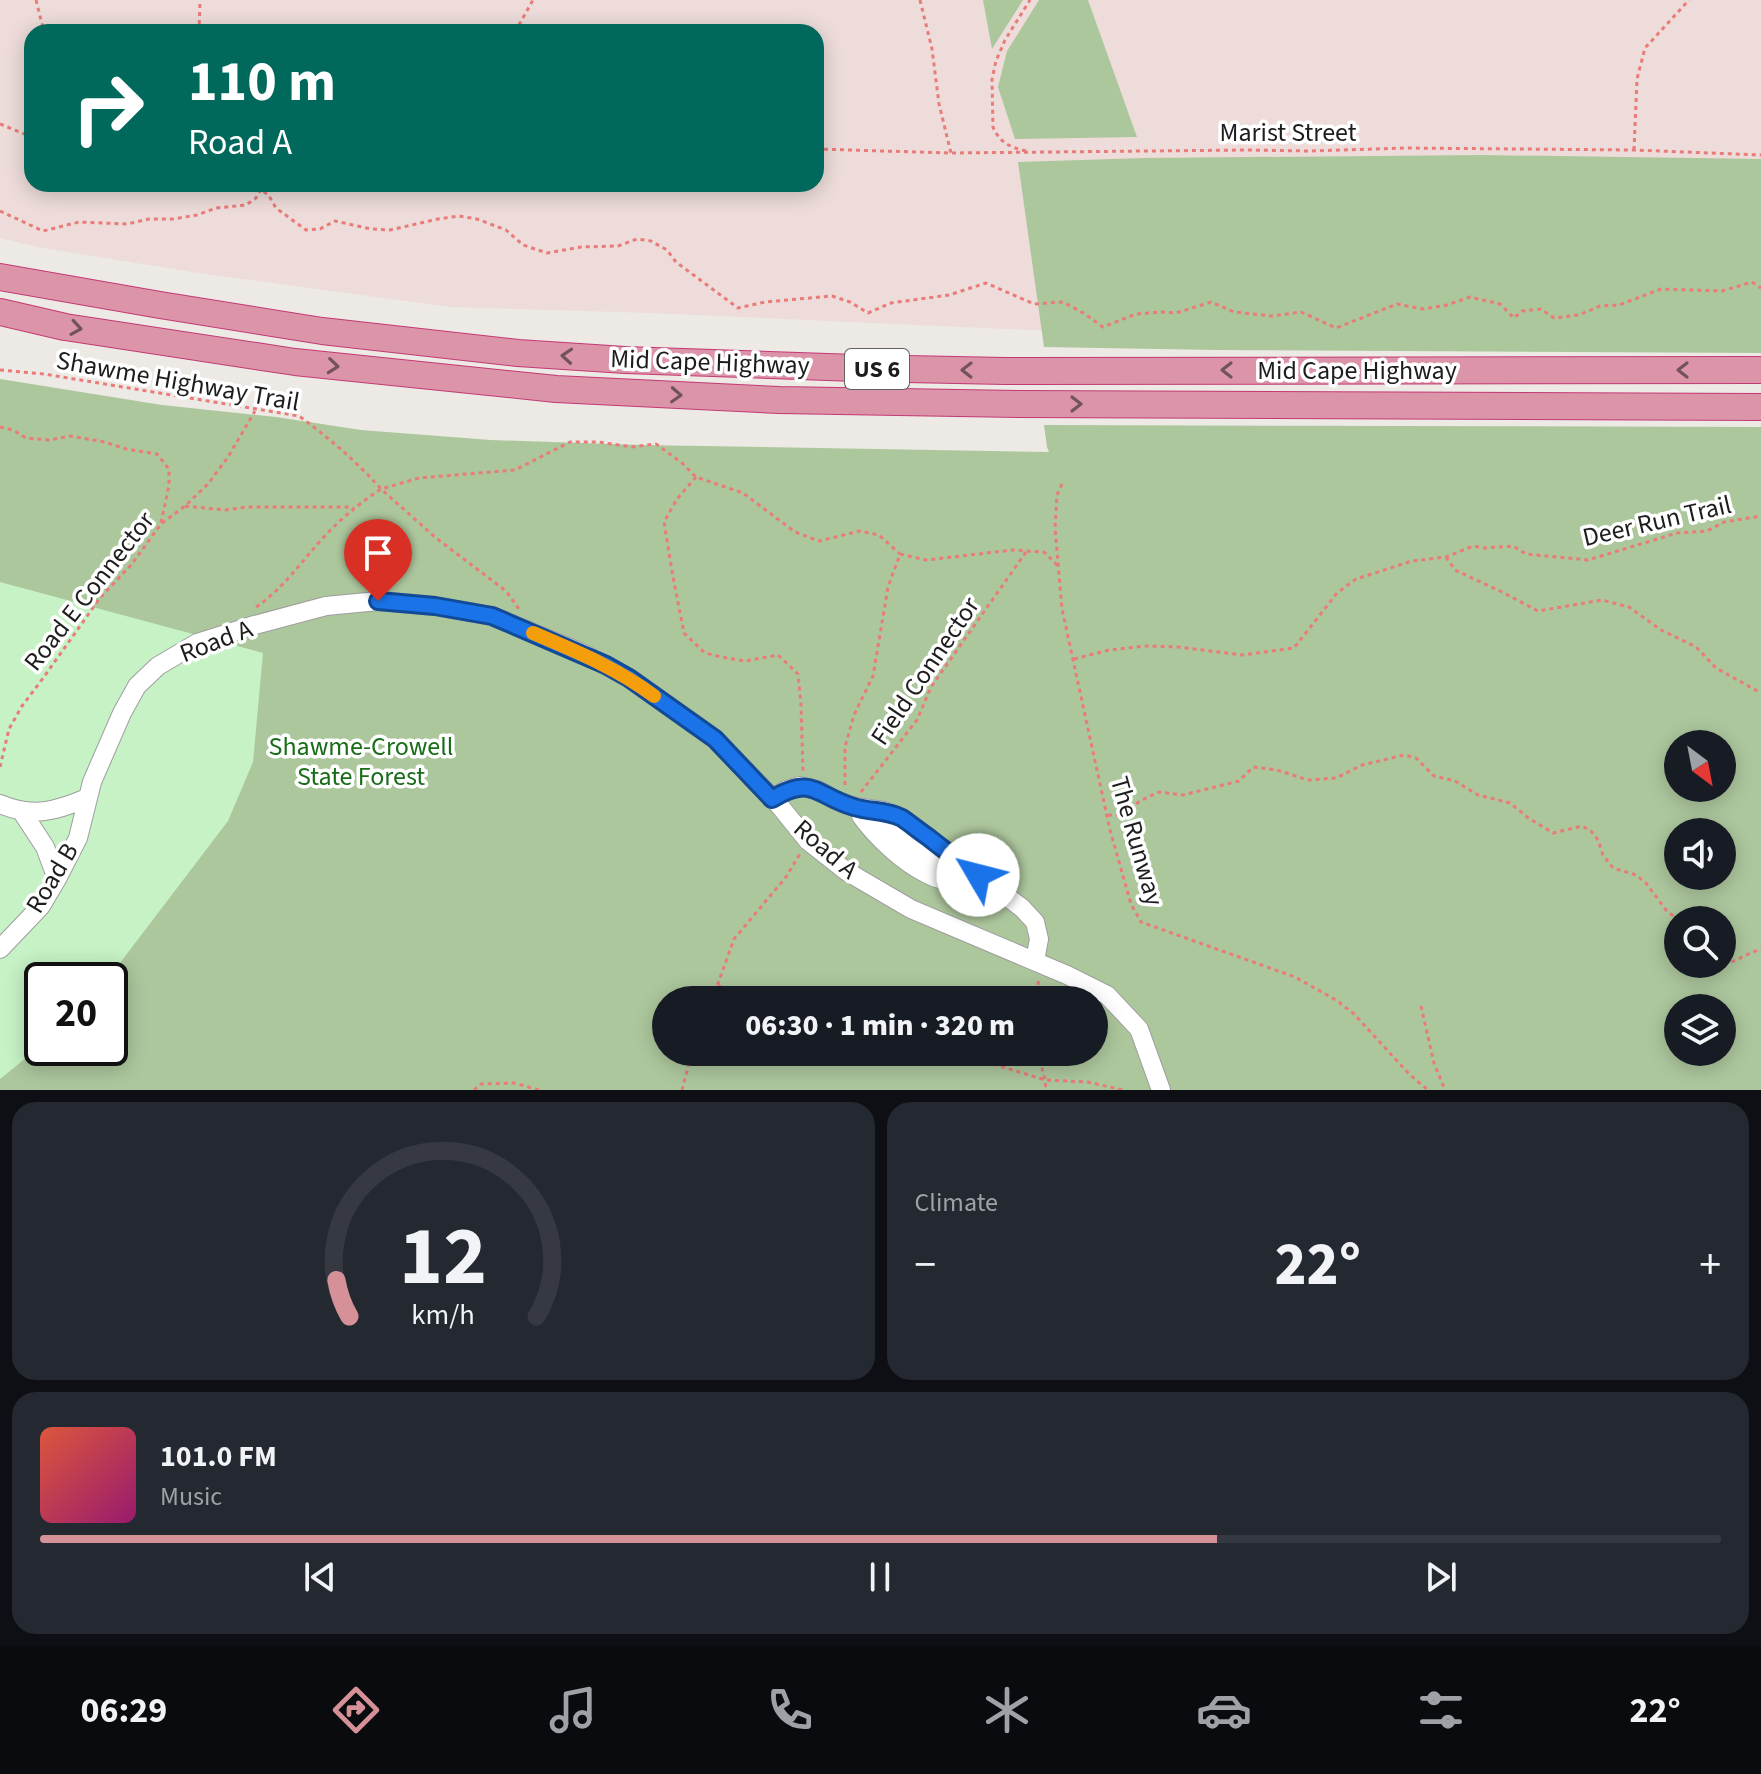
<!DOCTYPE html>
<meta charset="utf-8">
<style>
:root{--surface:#171b24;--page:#242831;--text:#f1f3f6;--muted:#9ea1a6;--line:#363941;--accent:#d59098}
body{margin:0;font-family:"Source Sans 3",sans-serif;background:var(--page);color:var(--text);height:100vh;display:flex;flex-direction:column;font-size:30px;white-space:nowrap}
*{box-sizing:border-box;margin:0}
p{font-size:26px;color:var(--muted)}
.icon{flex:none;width:44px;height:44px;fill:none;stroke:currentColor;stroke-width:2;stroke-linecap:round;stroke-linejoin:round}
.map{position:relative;height:1090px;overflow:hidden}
.details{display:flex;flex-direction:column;gap:12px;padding:12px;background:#0d0f14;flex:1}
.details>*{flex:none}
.guide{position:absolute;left:24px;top:24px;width:800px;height:168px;border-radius:24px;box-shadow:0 4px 20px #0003;background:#00695c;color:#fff;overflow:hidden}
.needle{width:52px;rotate:148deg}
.tools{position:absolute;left:1664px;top:730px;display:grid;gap:16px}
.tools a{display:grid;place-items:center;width:72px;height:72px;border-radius:50%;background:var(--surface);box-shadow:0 4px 20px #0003;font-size:40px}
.speed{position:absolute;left:24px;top:962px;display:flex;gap:16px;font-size:40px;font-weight:700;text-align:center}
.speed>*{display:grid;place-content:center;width:104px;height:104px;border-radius:50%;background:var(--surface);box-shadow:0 4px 20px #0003;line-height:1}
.speed .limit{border:4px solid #111;border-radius:12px;background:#fff;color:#111}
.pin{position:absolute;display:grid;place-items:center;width:68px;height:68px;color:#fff;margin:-82px -34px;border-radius:50% 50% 50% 0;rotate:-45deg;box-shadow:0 0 8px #0007}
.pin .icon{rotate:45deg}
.me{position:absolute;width:88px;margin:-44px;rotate:307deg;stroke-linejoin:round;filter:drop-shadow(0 0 6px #0008)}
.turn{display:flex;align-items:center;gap:28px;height:168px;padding:0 32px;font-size:36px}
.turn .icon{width:104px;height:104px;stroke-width:2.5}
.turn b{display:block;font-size:56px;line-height:68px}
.big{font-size:60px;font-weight:800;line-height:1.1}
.details .tile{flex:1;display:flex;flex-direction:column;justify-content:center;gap:12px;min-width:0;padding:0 28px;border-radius:24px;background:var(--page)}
.details .dial{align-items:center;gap:0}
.dial svg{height:208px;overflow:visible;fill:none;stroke:var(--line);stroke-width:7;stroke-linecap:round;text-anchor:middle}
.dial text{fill:var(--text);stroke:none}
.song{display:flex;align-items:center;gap:24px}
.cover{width:96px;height:96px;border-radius:12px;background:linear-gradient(135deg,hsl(10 70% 55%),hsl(320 70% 35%))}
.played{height:8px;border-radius:4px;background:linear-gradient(90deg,var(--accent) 70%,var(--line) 70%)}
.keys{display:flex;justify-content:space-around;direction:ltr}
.heat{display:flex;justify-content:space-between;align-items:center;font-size:44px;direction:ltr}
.details .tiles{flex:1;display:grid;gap:12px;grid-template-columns:1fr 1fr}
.tile:last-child{grid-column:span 2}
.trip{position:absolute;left:652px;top:986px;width:456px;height:80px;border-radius:40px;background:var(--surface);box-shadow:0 4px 20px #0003;font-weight:800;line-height:80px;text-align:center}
.menu{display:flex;height:128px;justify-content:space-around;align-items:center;background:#090b0e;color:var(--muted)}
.menu .icon{width:56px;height:56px}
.menu .selected{color:var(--accent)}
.menu b{font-size:36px;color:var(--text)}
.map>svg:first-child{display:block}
.military{fill:#eddcd9;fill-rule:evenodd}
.forest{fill:#adc79d;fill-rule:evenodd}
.park{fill:#c6f2c5}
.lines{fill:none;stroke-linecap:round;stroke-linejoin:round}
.minor-casing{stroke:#9e9e9e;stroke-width:20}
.highway-casing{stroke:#c33974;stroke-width:28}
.path{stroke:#e97b79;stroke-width:3;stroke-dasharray:4 4;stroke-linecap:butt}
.minor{stroke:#fff;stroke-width:18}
.highway{stroke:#db94a8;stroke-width:26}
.oneway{stroke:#72535c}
.route-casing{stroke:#114b97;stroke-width:20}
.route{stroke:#1a73e8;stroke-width:14}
.slow{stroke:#f59e0b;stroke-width:14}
.labels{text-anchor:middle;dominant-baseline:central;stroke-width:7;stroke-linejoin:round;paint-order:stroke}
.shield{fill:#fff;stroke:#616161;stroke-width:2}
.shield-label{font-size:24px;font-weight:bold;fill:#1d1d1d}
.street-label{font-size:26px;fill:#1d1d1d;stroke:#fff}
.park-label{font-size:26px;fill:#196d18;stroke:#fff}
</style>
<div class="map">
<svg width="1761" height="1090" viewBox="0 0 1761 1090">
<rect width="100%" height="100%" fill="#ede9e4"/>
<!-- military -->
<path class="military" d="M0 0H1761V333L1210 338 652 313 450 307 192 272 37 247 0 238ZM32 32H816V184H32Z"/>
<!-- forest -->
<path class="forest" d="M983 0H1023L992 49Z
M1039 0H1088L1137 137 1015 139 998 87 1007 51Z
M1482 155 1761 159V353L1214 350 1044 347 1018 162 1145 158Z
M0 379 162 405 276 417 361 430 491 440 641 445 1049 452 1047 447 1044 425 1761 427V1090H0ZM1678 744H1722V788H1678ZM1678 832H1722V876H1678ZM1678 920H1722V964H1678ZM42 980H110V1048H42ZM666 1000H1094V1052H666ZM1678 1008H1722V1052H1678Z"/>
<!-- park -->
<path class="park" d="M0 582 263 653 253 762 228 821 107 980H42V1045L0 1079Z"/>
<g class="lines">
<defs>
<path id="minor" d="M772 799 786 790 800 786 820 791 835 800 855 807 884 811 902 818 997 889 1022 908 1035 922 1039 939 1035 961
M0 804C33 818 56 811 87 798
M22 812 45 847 57 879
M862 812 946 868 975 885
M861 816C877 838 903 862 927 874 938 880 951 882 964 883
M0 949 41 906 57 879 78 838 92 782 122 713 137 686 158 666 197 643 251 626 326 606 378 601 435 606 492 616 582 653 629 678 715 739 779 805 808 841 846 871 911 909 1067 975 1107 995 1139 1029 1161 1090"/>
<path id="highway" d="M0 277 160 305 322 331 518 353 625 360 857 368 1005 371 1761 370
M0 312 65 327 295 362 556 389 779 400 1021 404 1761 407"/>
</defs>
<!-- minor casing -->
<use href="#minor" class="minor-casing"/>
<!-- highway casing -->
<use href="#highway" class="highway-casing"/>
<!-- path -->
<path class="path" d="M36 0 44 32
M920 0 932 49 939 104 951 153
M199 32 200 0
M515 32 533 0
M0 124 32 137
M816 149 951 153 1246 150 1311 151 1404 148 1634 150 1761 155
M1634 150 1637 79 1645 48 1689 0
M1026 151C1010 147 1000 143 993 127L992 79 996 61 1005 40 1030 0
M0 211 43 231 79 222 127 224 149 219H173L197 215 216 208 246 205 256 198 261 189 269 196 276 208 306 230 320 229 335 221 371 229 390 230 438 219 459 216 477 219 506 230 523 245 547 253 581 247 618 246 637 239 651 241 667 250 676 262 738 308 765 302 832 296 850 302 868 313 891 303 949 295 986 283 1034 304 1063 302 1085 314 1103 327 1136 314 1161 312 1176 313 1211 302 1234 312 1272 316 1301 312 1336 328 1397 304 1423 309 1447 305 1470 297 1500 304 1514 318 1522 311 1541 309 1554 318 1579 315 1600 306 1619 305 1661 289 1722 291 1752 282 1761 288
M0 370 44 374 299 416C329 438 356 461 381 489L419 478 515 470 570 442H598L632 447 656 444 682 463 696 477 743 493 795 532 819 541 860 531 879 535 900 554
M0 427 13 430 26 438 49 440 70 436 105 442 126 449 157 454 169 469V485L161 523
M696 477 677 499 664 522 673 577 684 633 705 653 721 657 745 661 778 655 798 674 801 705 803 771
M1062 484 1057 495 1055 528 1062 609 1110 830 1131 904 1141 922 1295 977 1336 1000 1354 1014 1410 1075 1428 1090
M185 506 225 510 247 507H353
M1446 557 1455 570 1502 592 1538 611 1602 600 1629 607 1661 630 1696 647 1716 668 1761 693
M256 607C283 589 301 562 323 538 340 519 360 503 381 489L436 538 506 591 519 609
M1074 659 1109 650 1146 646 1178 647 1242 655 1294 648 1337 593 1356 579 1412 561 1446 557 1473 546 1484 548 1513 546 1526 554 1588 560 1677 533 1707 531 1724 522 1761 516
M0 767 9 729 22 706 41 681 100 598 131 565 161 524 185 506 208 484 228 457 255 411
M845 785V747L854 715 873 676 888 587 900 554 926 560 1013 550 1044 552 1058 566
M861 792 917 720 931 687 1026 552
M1108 815H1122L1140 801 1159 792 1183 795 1239 781 1253 767 1277 770 1308 780 1336 778 1362 765 1404 755 1416 758 1434 776 1455 781 1478 795 1510 803 1527 817 1553 833 1582 826 1591 831 1598 840 1603 855 1613 868 1636 875 1646 883 1666 910 1678 920
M1708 964C1725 970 1744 954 1761 949
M1038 981 1040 1000
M718 986 761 1000
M712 1000 734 939 786 877 800 854
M1421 1006 1434 1063 1445 1090
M947 1052 993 1064 1045 1080 1088 1082 1123 1090
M1038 1052 1045 1080 1046 1090
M474 1090 481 1084 514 1083 539 1090
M682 1090 692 1052"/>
<!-- minor -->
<use href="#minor" class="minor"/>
<!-- highway -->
<use href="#highway" class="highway"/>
</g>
<!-- one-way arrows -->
<defs><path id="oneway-chevron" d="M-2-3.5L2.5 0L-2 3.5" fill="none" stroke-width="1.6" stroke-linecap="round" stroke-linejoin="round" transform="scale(2)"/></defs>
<g class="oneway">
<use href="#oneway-chevron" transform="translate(76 328) rotate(9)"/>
<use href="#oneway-chevron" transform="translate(567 356) rotate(-176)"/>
<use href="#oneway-chevron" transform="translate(333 366) rotate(6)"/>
<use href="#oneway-chevron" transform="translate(967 370) rotate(-179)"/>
<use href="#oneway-chevron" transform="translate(1227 370) rotate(-180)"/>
<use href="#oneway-chevron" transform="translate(1683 370) rotate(-180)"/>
<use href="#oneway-chevron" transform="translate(676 395) rotate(3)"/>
<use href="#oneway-chevron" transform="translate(1076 404)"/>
</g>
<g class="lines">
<defs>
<path id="route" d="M378 601 435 606 492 616 606 665 629 678 715 739 772 799C813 774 816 796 854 807 870 812 887 810 902 818 911 824 919 831 928 837 944 850 961 862 978 875"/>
</defs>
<!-- route casing -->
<use href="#route" class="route-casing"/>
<!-- route -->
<use href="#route" class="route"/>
<!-- slow -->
<path class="slow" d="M533 633C575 651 617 668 654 696"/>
</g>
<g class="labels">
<!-- shield labels -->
<rect class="shield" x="845" y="349" width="64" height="40" rx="6"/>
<g class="shield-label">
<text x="877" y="369">US 6</text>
</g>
<!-- street labels -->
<g class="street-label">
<text x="1288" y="132">Marist Street</text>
<text transform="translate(710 362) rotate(2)">Mid Cape Highway</text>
<text x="1357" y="370">Mid Cape Highway</text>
<text transform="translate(178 381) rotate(10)">Shawme Highway Trail</text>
<text transform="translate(1657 521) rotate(-13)">Deer Run Trail</text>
<text transform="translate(89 591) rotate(-52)">Road E Connector</text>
<text transform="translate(216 641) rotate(-21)">Road A</text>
<text transform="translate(925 671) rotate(-56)">Field Connector</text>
<text transform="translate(1137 841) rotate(74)">The Runway</text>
<text transform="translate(826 849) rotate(41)">Road A</text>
<text transform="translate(52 878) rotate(-59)">Road B</text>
</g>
<!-- park labels -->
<g class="park-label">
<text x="361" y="746">Shawme-Crowell<tspan x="361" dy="30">State Forest</tspan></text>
</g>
</g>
</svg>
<div class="tools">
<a><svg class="needle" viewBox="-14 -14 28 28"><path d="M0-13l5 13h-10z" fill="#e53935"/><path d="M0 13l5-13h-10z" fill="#9ea1a6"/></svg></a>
<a><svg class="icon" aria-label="sound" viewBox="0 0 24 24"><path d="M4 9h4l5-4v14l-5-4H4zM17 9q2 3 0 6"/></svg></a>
<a><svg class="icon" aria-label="search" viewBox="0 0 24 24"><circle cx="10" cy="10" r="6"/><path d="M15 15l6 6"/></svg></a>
<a><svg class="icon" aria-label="layers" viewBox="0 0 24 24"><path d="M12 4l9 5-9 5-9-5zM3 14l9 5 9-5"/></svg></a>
</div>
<div class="speed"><div class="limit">20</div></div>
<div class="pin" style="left:378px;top:601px;background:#d93025"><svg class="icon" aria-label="arrive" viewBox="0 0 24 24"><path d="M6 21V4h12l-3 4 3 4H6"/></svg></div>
<svg class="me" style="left:978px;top:875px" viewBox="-20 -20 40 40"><circle r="19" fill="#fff"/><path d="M0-13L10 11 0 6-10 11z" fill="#1a73e8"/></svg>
<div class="trip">06:30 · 1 min · 320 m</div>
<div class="guide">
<div class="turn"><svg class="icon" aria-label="right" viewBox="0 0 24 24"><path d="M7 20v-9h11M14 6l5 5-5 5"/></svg><div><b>110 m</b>Road A</div></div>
</div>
</div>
<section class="details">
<div class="tiles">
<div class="tile dial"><svg viewBox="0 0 100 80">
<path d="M14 69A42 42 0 1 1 86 69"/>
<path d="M14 69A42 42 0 0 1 9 55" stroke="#d59098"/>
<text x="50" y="56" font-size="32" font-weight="700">12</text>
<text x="50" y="72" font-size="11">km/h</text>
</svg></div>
<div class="tile"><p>Climate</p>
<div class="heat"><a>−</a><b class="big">22°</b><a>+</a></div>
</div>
<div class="tile">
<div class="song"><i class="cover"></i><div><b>101.0 FM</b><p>Music</p></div></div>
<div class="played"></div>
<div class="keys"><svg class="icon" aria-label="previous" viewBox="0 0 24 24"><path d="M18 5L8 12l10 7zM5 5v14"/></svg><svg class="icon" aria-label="pause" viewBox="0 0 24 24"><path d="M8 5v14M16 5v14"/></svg><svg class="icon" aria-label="next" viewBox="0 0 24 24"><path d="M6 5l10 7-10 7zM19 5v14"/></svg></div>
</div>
</div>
</section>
<nav class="menu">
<b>06:29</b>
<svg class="icon selected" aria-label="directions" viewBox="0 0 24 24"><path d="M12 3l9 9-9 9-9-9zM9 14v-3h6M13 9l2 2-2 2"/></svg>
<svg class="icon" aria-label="music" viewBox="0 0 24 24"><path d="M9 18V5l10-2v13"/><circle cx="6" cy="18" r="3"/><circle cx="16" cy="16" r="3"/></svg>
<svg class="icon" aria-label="phone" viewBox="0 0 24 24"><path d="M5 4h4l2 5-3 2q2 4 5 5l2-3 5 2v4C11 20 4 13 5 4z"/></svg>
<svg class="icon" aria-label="climate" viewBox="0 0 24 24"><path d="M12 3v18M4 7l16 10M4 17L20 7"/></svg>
<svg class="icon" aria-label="car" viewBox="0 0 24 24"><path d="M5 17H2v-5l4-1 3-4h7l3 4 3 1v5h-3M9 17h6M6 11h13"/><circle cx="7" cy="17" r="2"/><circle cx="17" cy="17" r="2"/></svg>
<svg class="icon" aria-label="filters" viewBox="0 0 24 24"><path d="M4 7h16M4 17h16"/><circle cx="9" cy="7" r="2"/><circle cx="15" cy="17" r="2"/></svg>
<b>22°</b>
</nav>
